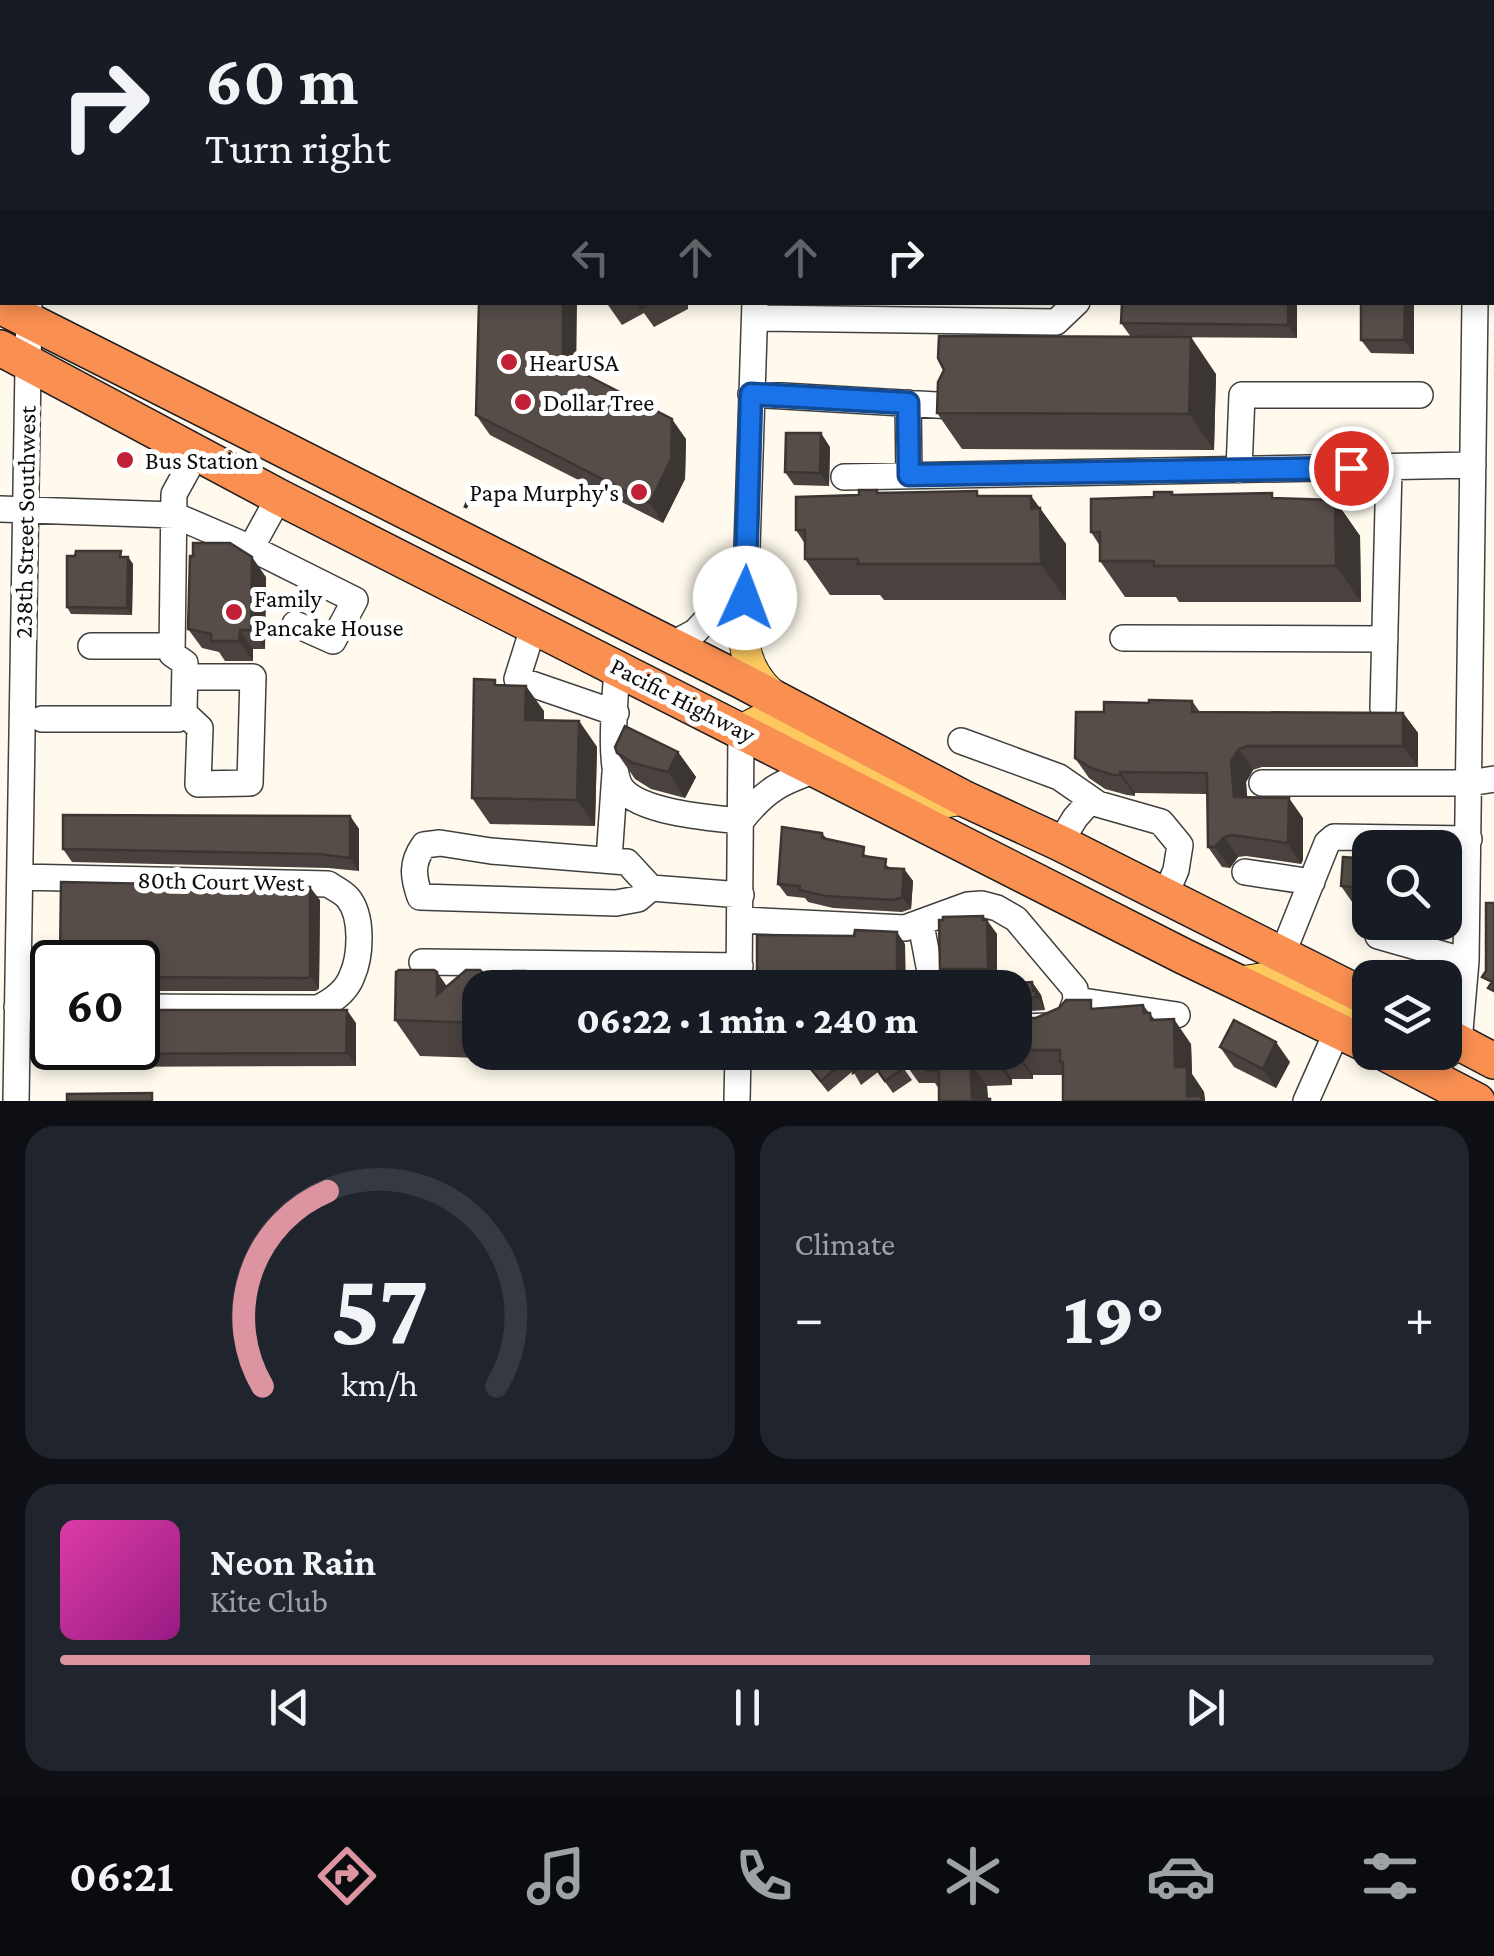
<!DOCTYPE html>
<meta charset="utf-8">
<style>
:root{--surface:#171b24;--page:#20242c;--text:#f1f3f6;--muted:#9ea1a6;--line:#363941;--accent:#db94a0}
body{margin:0;font-family:"Crimson Pro",serif;background:var(--page);color:var(--text);height:100vh;display:flex;flex-direction:column;font-size:38px;white-space:nowrap}
*{box-sizing:border-box;margin:0}
p{font-size:32px;color:var(--muted)}
.icon{flex:none;width:55px;height:55px;fill:none;stroke:currentColor;stroke-width:2;stroke-linecap:round;stroke-linejoin:round}
.map{position:relative;height:1101px;overflow:hidden}
.sheet{display:flex;flex-direction:column;gap:25px;padding:25px;background:#0d0f14;flex:1}
.sheet>*{flex:none}
.banner{position:absolute;left:0px;top:0px;width:1495px;height:305px;box-shadow:0 5px 15px #0003;background:#171b24;color:var(--text);overflow:hidden}
.tools{position:absolute;left:1352px;top:830px;display:grid;gap:20px}
.tools a{display:grid;place-items:center;width:110px;height:110px;border-radius:20px;background:var(--surface);box-shadow:0 5px 15px #0003;font-size:50px}
.speed{position:absolute;left:30px;top:940px;display:flex;gap:20px;font-size:50px;font-weight:700;text-align:center}
.speed>*{display:grid;place-content:center;width:130px;height:130px;border-radius:50%;background:var(--surface);box-shadow:0 5px 15px #0003;line-height:1}
.speed .limit{border:5px solid #111;border-radius:15px;background:#fff;color:#111}
.pin{position:absolute;display:grid;place-items:center;width:85px;height:85px;color:#fff;margin:-42px;border:5px solid #fff;border-radius:50%;box-shadow:0 2px 10px #0007}
.me{position:absolute;width:110px;margin:-55px;rotate:2deg;stroke-linejoin:round;filter:drop-shadow(0 0 8px #0008)}
.turn{display:flex;align-items:center;gap:35px;height:210px;padding:0 40px;font-size:45px}
.turn .icon{width:130px;height:130px;stroke-width:2.5}
.turn b{display:block;font-size:70px;line-height:85px}
.lanes{display:flex;align-items:center;height:95px;padding:0 40px;background:#0003;justify-content:center;gap:50px;direction:ltr}
.lanes .off{opacity:.35}
.big{font-size:75px;font-weight:800;line-height:1.1}
.sheet .tile{flex:1;display:flex;flex-direction:column;justify-content:center;gap:15px;min-width:0;padding:0 35px;border-radius:30px;background:var(--page)}
.sheet .dial{align-items:center;gap:0}
.dial svg{height:260px;overflow:visible;fill:none;stroke:var(--line);stroke-width:7;stroke-linecap:round;text-anchor:middle}
.dial text{fill:var(--text);stroke:none}
.song{display:flex;align-items:center;gap:30px}
.cover{width:120px;height:120px;border-radius:15px;background:linear-gradient(135deg,hsl(320 70% 55%),hsl(310 70% 35%))}
.played{height:10px;border-radius:5px;background:linear-gradient(90deg,var(--accent) 75%,var(--line) 75%)}
.keys{display:flex;justify-content:space-around;direction:ltr}
.heat{display:flex;justify-content:space-between;align-items:center;font-size:55px;direction:ltr}
.sheet .tiles{flex:1;display:grid;gap:25px;grid-template-columns:1fr 1fr}
.tile:last-child{grid-column:span 2}
.trip{position:absolute;left:462px;top:970px;width:570px;height:100px;border-radius:30px;background:var(--surface);box-shadow:0 5px 15px #0003;font-weight:800;line-height:100px;text-align:center}
.tab-bar{display:flex;height:160px;justify-content:space-around;align-items:center;background:#090b0e;color:var(--muted)}
.tab-bar .icon{width:70px;height:70px}
.tab-bar .on{color:var(--accent)}
.tab-bar b{font-size:45px;color:var(--text)}
.map>svg:first-child{display:block}
.lines{fill:none;stroke-linecap:round;stroke-linejoin:round}
.minor-casing{stroke:#404040;stroke-width:28}
.major-casing{stroke:#1e1e1e;stroke-width:32}
.highway-casing{stroke:#1e1e1e;stroke-width:38}
.path{stroke:#2f2f2f;stroke-width:4;stroke-dasharray:10 5;stroke-linecap:butt}
.minor{stroke:#fff;stroke-width:25}
.major{stroke:#fdc95f;stroke-width:30}
.highway{stroke:#f98f51;stroke-width:35}
.wall{fill:#4a423f}
.shaded-wall{fill:#3c3633}
.building{fill:#564d49;stroke:#3c3633;stroke-width:2.5}
.route-casing{stroke:#114b97;stroke-width:25}
.route{stroke:#1a73e8;stroke-width:18}
.poi-dot{fill:#c12036;stroke:#fff;stroke-width:4}
.labels{text-anchor:middle;dominant-baseline:central;stroke-width:10;stroke-linejoin:round;paint-order:stroke}
.poi-label{font-size:25px;fill:#0d0d0d;stroke:#fff;text-anchor:start}
.street-label{font-size:25px;fill:#0d0d0d;stroke:#fff}
</style>
<div class="map">
<svg width="1494" height="1101" viewBox="0 0 1494 1101">
<rect width="100%" height="100%" fill="#fffaed"/>
<g class="lines">
<defs>
<path id="minor" d="M32 2V0
M83 2V0
M761 2V0
M1480 2V0
M1492 135H1494
M0 238 2 236
M755 318 1056 322 1077 302
M751 394 953 406
M908 403 909 475
M1239 470 1242 395H1420
M844 477 1473 465
M0 509 174 515 251 548 355 600 333 641 295 624
M251 548 279 497
M534 625 517 679 616 713
M1123 638 1385 639
M671 645 695 632 746 578 755 302
M91 646H172
M617 666C616 692 607 770 622 789 642 813 711 818 741 821
M185 677H253L250 783 198 784 200 728 184 713 185 663 172 654 174 494 196 454
M1383 708 1389 468
M42 719H178L184 713
M961 741 1059 777 1098 804 1161 822 1180 845 1176 870 1165 896
M1262 783H1469L1494 779
M741 821C766 789 781 782 819 769
M1060 843 1075 818 1091 800
M609 859 615 773
M1245 872 1312 882
M20 877 328 884C334 888 343 892 348 898 363 916 361 956 352 976 346 992 333 1001 318 1008L138 1007
M651 888 627 862 491 851 440 843 424 845C411 863 413 877 420 897L616 903 638 899 651 888 741 895
M741 920 905 928 968 905 982 904 997 908 1016 919 1075 989 1076 1000 1069 1018 1053 1026 1015 1027
M921 924 933 988
M1378 936 1466 961
M1282 955 1327 843 1334 837 1469 839
M422 962 740 966
M739 988 741 730
M1076 1000 1177 1015
M17 1007H52
M1459 1042 1466 961 1475 302
M16 1101 29 306
M737 1101 738 1052
M1306 1101 1338 1029"/>
<path id="major" d="M746 578C744 623 735 660 771 693
M741 730 758 721 937 804 965 799
M1238 982 1270 977 1370 1025
M1429 1052 1440 1058 1459 1042"/>
<path id="highway" d="M0 306 742 681 965 799 1060 843 1370 999
M0 348 279 497 1185 957 1370 1046
M1445 1035 1494 1061
M1383 1052 1477 1101"/>
</defs>
<!-- minor casing -->
<use href="#minor" class="minor-casing"/>
<!-- major casing -->
<use href="#major" class="major-casing"/>
<!-- highway casing -->
<use href="#highway" class="highway-casing"/>
<!-- path -->
<path class="path" d="M465 508 471 495"/>
<!-- minor -->
<use href="#minor" class="minor"/>
<!-- major -->
<use href="#major" class="major"/>
<!-- highway -->
<use href="#highway" class="highway"/>
</g>
<!-- wall -->
<path class="wall" d="M608 302H688V309L654 327 644 313 622 325 608 305Z
M1122 302H1297V338L1131 337 1121 323Z
M1361 302H1414V354L1371 353 1361 340Z
M577 370 686 439 685 479 663 523 490 435 476 415Z
M1216 374 1214 450 962 449 937 413Z
M830 447 829 486 794 485 785 472Z
M877 490 879 493 1031 496 1066 544V600H884L880 595H830L805 559V544L796 530 859 495Z
M1174 495 1335 500 1360 536 1361 602H1179L1176 597H1125L1100 561V546L1091 532 1154 497Z
M75 556 128 557 133 564 132 615 71 614 67 607Z
M266 577 265 649H253V661H225L219 652 202 648 188 629Z
M499 685 544 711V721H579L597 747 595 826 490 824 472 798Z
M1192 701 1200 712 1403 713 1418 733V767H1262L1253 770 1246 782 1247 797 1303 818V860L1301 864 1246 856 1238 857 1230 868 1222 867 1208 847 1207 794 1135 793V796L1127 795 1105 789 1089 778 1075 758 1149 703Z
M678 752 696 777 685 798 651 789 635 779 617 753Z
M350 816 359 829V871L328 868 72 862 63 849Z
M822 833 827 839 871 857 893 869H904L913 881 911 909 902 912 833 908 808 902 805 898 787 896 778 884Z
M1370 859V913L1359 912 1341 886Z
M320 900 319 989 316 991H138V962Z
M987 920 997 934V982L949 983 940 969Z
M1390 922H1425L1424 928 1407 927Z
M487 977 533 978 578 987 668 988H480V1052H688L687 1063 683 1069 569 1067 565 1061 420 1056 395 1020 447 986Z
M1032 982 1041 995 1045 1010 1015 1012V988Z
M1143 1005 1155 1020 1191 1044 1192 1074 1204 1092 1205 1101 1063 1075H1033V1079H1012V1085L987 1086 988 1099 991 1101H939V1089L935 1083H919L902 1059 1036 1018 1097 1008Z
M356 1023V1066L69 1067 59 1054Z
M1220 1047 1290 1062 1276 1088 1234 1067Z
M796 1052H843L853 1067 892 1052 912 1080 893 1093 878 1072 861 1085 853 1071 828 1092Z"/>
<!-- shaded-wall -->
<path class="shaded-wall" d="M569 0H582V2H569Z
M563 302H577L576 383 563 363Z
M1288 302H1297V338L1288 325Z
M1405 302H1414V354L1404 340Z
M1191 337 1216 374 1214 450 1189 414Z
M672 419 686 439 685 479 663 523 650 503Z
M821 433 830 447 829 486 820 473Z
M1031 496 1066 544V600L1041 564 1031 509Z
M1335 500 1360 536 1361 602 1336 566Z
M128 557 133 564 132 615 127 608Z
M252 557 266 577 265 649 251 630Z
M240 630 253 649V661L239 641Z
M526 686 544 711 543 746 525 720Z
M1403 713 1418 733V767L1403 746Z
M579 721 597 747 595 826 577 800Z
M1239 749 1253 770 1246 782 1249 818 1234 797 1231 761Z
M678 752 696 777 685 798 668 772Z
M1120 772 1135 793V796L1120 775Z
M1289 798 1303 818V860L1301 864 1287 843Z
M350 816 359 829V871L350 858Z
M1224 837 1238 857 1230 868 1215 847Z
M904 869 913 881 911 909 902 897Z
M310 887 320 900 319 989 310 976Z
M983 916 997 934V982L988 969Z
M897 932 905 944 906 988H897Z
M437 972 462 1008 437 995Z
M1032 982 1041 995 1045 1010 1033 991Z
M347 1010 356 1023V1066L346 1053Z
M1174 1019 1191 1044 1192 1074 1204 1092 1205 1101H1191L1175 1067Z
M1276 1042 1290 1062 1276 1088 1263 1069Z
M1016 1050 1033 1075V1079L1016 1054Z
M672 1052H688L687 1063 683 1069Z
M995 1054 1012 1079V1085L995 1060Z
M970 1061 987 1086 988 1101 972 1098Z"/>
<!-- building -->
<path class="building" d="M475 0H569V2H475Z
M813 0H886L888 2H813Z
M1149 0H1192V2H1149Z
M479 302H563V363L672 419 671 459 650 503 476 415Z
M638 302H650L641 308Z
M1122 302H1288V325L1121 323Z
M1361 302H1405L1404 340H1361Z
M939 336 1191 337 1189 414 937 413 938 382 944 370 938 358Z
M786 433H821L820 473 785 472Z
M859 490H877V493L977 491V496H1031V509L1040 508 1041 564H858V559H805V530H796V497L859 495Z
M1154 492H1172V495L1272 493V498L1335 500 1336 566H1154V561H1100V532H1091V499L1154 497Z
M193 543H230L252 557 251 630H240L239 641H211V634L188 629 190 556H193Z
M76 551H121L120 557H128L127 608 67 607V556H75Z
M474 679 495 680V685L526 686 525 720 579 721 577 800 472 798Z
M1149 700 1192 701V712L1403 713V746H1248L1239 749 1231 761 1234 797 1289 798 1288 839 1287 843 1232 835 1224 837 1215 847H1208L1207 773 1120 772V775H1113L1091 768 1075 758 1076 712H1104V702L1149 703Z
M625 726 678 752 668 772 633 763 617 753 615 747Z
M63 815 350 816V858L319 854 63 849Z
M782 827 822 833V838L864 847 863 856 886 859 885 868 904 869 902 897 894 900 825 896 800 890V886L778 884Z
M1343 857 1370 859V896L1367 895V889L1341 886Z
M61 882 310 887V976L307 978 138 977V962H60Z
M1486 903H1494V991L1488 988 1492 982 1482 977 1486 971Z
M983 916V920H987L988 969H940L939 920H943V917Z
M855 930 897 932V988H757V935L854 936Z
M399 970H434L437 972V995L466 970H480L487 977 504 978 512 971H526L533 978 569 977 578 987 588 977 663 981V988H480V1023L395 1020 396 972Z
M1032 982 1033 991H1036V997L1015 998V988H1000V984Z
M1066 1000H1091V1009L1143 1005 1144 1013H1150L1151 1020 1174 1019 1175 1067H1187V1096H1201V1101H1063V1062H1060V1050H1016V1054H995V1060L970 1061 972 1098 990 1099V1101H939V1071H927L926 1058 902 1059V1052H1015V1018H1036L1059 1008Z
M138 1010H347L346 1053 59 1054V1048H138Z
M1234 1020 1276 1042 1263 1069 1220 1047Z
M797 1052H843L847 1059 821 1081Z
M853 1052H892L904 1068 885 1081 871 1061 853 1073Z
M152 1093V1101H67V1094Z"/>
<g class="lines">
<defs>
<path id="route" d="M745 598 751 394 908 403 909 475 1351 468"/>
</defs>
<!-- route casing -->
<use href="#route" class="route-casing"/>
<!-- route -->
<use href="#route" class="route"/>
</g>
<!-- markers -->
<g class="poi-dot">
<circle cx="509" cy="362" r="10"/>
<circle cx="523" cy="402" r="10"/>
<circle cx="125" cy="460" r="10"/>
<circle cx="639" cy="492" r="10"/>
<circle cx="234" cy="612" r="10"/>
</g>
<g class="labels">
<!-- poi labels -->
<g class="poi-label">
<text x="529" y="362">HearUSA</text>
<text x="543" y="402">Dollar Tree</text>
<text x="145" y="460">Bus Station</text>
<text x="619" y="492" text-anchor="end">Papa Murphy's</text>
<text x="254" y="598">Family<tspan x="254" dy="29">Pancake House</tspan></text>
</g>
<!-- street labels -->
<g class="street-label">
<text transform="translate(25 522) rotate(-89)">238th Street Southwest</text>
<text transform="translate(683 700) rotate(27)">Pacific Highway</text>
<text transform="translate(221 881) rotate(1)">80th Court West</text>
</g>
</g>
</svg>
<div class="tools">
<a><svg class="icon" aria-label="search" viewBox="0 0 24 24"><circle cx="10" cy="10" r="6"/><path d="M15 15l6 6"/></svg></a>
<a><svg class="icon" aria-label="layers" viewBox="0 0 24 24"><path d="M12 4l9 5-9 5-9-5zM3 14l9 5 9-5"/></svg></a>
</div>
<div class="speed"><div class="limit">60</div></div>
<div class="pin" style="left:1351px;top:468px;background:#d93025"><svg class="icon" aria-label="arrive" viewBox="0 0 24 24"><path d="M6 21V4h12l-3 4 3 4H6"/></svg></div>
<svg class="me" style="left:745px;top:598px" viewBox="-20 -20 40 40"><circle r="19" fill="#fff"/><path d="M0-13L10 11 0 6-10 11z" fill="#1a73e8"/></svg>
<div class="trip">06:22 · 1 min · 240 m</div>
<div class="banner">
<div class="turn"><svg class="icon" aria-label="right" viewBox="0 0 24 24"><path d="M7 20v-9h11M14 6l5 5-5 5"/></svg><div><b>60 m</b>Turn right</div></div>
<div class="lanes"><svg class="icon off" aria-label="left" viewBox="0 0 24 24"><path d="M17 20v-9H6M10 6l-5 5 5 5"/></svg><svg class="icon off" aria-label="ahead" viewBox="0 0 24 24"><path d="M12 20V5M6 11l6-6 6 6"/></svg><svg class="icon off" aria-label="ahead" viewBox="0 0 24 24"><path d="M12 20V5M6 11l6-6 6 6"/></svg><svg class="icon" aria-label="right" viewBox="0 0 24 24"><path d="M7 20v-9h11M14 6l5 5-5 5"/></svg></div>
</div>
</div>
<section class="sheet">
<div class="tiles">
<div class="tile dial"><svg viewBox="0 0 100 80">
<path d="M14 69A42 42 0 1 1 86 69"/>
<path d="M14 69A42 42 0 0 1 34 9" stroke="#db94a0"/>
<text x="50" y="56" font-size="32" font-weight="700">57</text>
<text x="50" y="72" font-size="11">km/h</text>
</svg></div>
<div class="tile"><p>Climate</p>
<div class="heat"><a>−</a><b class="big">19°</b><a>+</a></div>
</div>
<div class="tile">
<div class="song"><i class="cover"></i><div><b>Neon Rain</b><p>Kite Club</p></div></div>
<div class="played"></div>
<div class="keys"><svg class="icon" aria-label="previous" viewBox="0 0 24 24"><path d="M18 5L8 12l10 7zM5 5v14"/></svg><svg class="icon" aria-label="pause" viewBox="0 0 24 24"><path d="M8 5v14M16 5v14"/></svg><svg class="icon" aria-label="next" viewBox="0 0 24 24"><path d="M6 5l10 7-10 7zM19 5v14"/></svg></div>
</div>
</div>
</section>
<nav class="tab-bar">
<b>06:21</b>
<svg class="icon on" aria-label="directions" viewBox="0 0 24 24"><path d="M12 3l9 9-9 9-9-9zM9 14v-3h6M13 9l2 2-2 2"/></svg>
<svg class="icon" aria-label="music" viewBox="0 0 24 24"><path d="M9 18V5l10-2v13"/><circle cx="6" cy="18" r="3"/><circle cx="16" cy="16" r="3"/></svg>
<svg class="icon" aria-label="phone" viewBox="0 0 24 24"><path d="M5 4h4l2 5-3 2q2 4 5 5l2-3 5 2v4C11 20 4 13 5 4z"/></svg>
<svg class="icon" aria-label="climate" viewBox="0 0 24 24"><path d="M12 3v18M4 7l16 10M4 17L20 7"/></svg>
<svg class="icon" aria-label="car" viewBox="0 0 24 24"><path d="M5 17H2v-5l4-1 3-4h7l3 4 3 1v5h-3M9 17h6M6 11h13"/><circle cx="7" cy="17" r="2"/><circle cx="17" cy="17" r="2"/></svg>
<svg class="icon" aria-label="filters" viewBox="0 0 24 24"><path d="M4 7h16M4 17h16"/><circle cx="9" cy="7" r="2"/><circle cx="15" cy="17" r="2"/></svg>
</nav>
